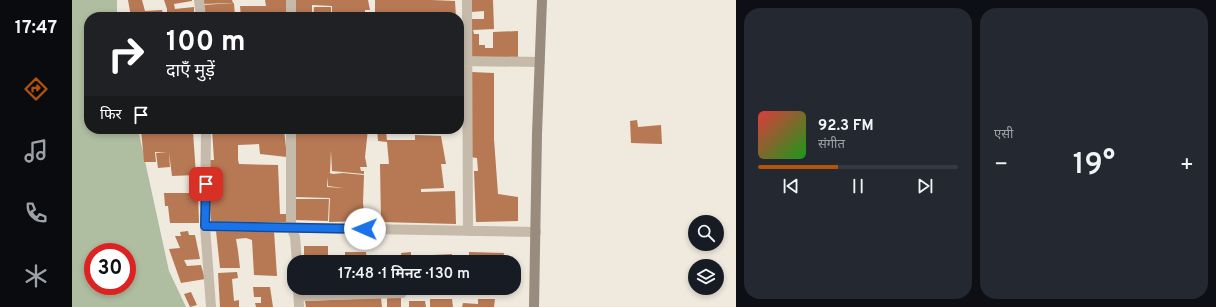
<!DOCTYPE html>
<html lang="hi">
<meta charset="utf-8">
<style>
:root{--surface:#171b24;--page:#242831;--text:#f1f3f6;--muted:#9ea1a6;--line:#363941;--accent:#b45309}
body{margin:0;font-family:Overpass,"Noto Sans Devanagari",sans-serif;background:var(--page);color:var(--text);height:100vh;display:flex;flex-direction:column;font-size:15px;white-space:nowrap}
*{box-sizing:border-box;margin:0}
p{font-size:13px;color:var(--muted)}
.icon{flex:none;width:22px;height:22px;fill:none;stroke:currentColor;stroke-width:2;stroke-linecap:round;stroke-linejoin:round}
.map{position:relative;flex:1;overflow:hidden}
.side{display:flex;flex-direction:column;gap:8px;padding:8px;background:#0d0f14;width:480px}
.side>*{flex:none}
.top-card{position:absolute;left:12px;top:12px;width:380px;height:122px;border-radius:16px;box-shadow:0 2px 6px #0003;background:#202124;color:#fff;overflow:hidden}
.controls{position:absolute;left:616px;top:215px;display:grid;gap:8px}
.controls a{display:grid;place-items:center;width:36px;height:36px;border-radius:50%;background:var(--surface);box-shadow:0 2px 6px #0003;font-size:20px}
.speed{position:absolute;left:12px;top:243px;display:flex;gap:8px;font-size:20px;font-weight:700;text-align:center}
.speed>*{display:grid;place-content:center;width:52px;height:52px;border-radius:50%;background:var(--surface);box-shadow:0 2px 6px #0003;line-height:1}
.speed .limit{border:6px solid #d22;background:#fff;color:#111}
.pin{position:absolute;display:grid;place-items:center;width:34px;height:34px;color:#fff;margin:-17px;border-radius:8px;box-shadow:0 2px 6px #0006}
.me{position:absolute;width:44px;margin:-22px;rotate:271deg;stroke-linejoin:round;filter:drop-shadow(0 0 3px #0008)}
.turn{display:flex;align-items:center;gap:14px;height:84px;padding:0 16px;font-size:18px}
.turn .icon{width:52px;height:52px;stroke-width:2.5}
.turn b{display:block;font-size:28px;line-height:34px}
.then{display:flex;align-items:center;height:38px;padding:0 16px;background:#0003;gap:8px;font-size:15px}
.big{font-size:30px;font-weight:600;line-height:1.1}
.side .tile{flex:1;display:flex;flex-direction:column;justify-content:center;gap:6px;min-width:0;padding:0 14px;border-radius:16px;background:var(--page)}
.song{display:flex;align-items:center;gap:12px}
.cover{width:48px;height:48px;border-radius:6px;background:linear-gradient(135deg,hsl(0 70% 55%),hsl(120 70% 35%))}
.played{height:4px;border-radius:2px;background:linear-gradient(90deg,var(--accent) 40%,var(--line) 40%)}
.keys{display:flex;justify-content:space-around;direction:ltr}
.heat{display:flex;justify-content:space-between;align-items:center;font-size:22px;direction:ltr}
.side .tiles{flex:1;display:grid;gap:8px;grid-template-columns:repeat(2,1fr)}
.trip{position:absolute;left:215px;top:255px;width:234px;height:40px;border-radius:16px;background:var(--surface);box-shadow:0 2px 6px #0003;font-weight:600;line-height:40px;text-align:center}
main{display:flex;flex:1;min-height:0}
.menu{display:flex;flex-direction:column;width:72px;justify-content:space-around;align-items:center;background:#090b0e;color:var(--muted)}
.menu .icon{width:28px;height:28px}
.menu .selected{color:var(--accent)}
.menu b{font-size:18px;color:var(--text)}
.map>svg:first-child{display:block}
.green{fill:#afbda0;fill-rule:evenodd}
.building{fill:#b77854;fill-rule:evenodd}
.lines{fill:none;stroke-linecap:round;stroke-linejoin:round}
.street{stroke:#c6bbab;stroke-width:10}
.secondary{stroke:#998b7d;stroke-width:10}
.route-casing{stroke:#114b97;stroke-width:10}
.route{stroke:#1a73e8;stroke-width:7}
</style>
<main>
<nav class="menu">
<b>17:47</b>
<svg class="icon selected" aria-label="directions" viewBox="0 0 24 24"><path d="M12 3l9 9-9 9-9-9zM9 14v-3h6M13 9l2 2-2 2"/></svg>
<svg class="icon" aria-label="music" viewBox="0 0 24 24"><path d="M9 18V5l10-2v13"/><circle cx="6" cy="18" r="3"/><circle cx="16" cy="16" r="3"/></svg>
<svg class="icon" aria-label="phone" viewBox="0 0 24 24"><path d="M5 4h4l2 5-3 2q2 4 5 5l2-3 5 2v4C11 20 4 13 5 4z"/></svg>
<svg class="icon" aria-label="climate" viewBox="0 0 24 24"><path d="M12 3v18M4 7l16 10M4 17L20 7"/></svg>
</nav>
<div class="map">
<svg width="664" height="307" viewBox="0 0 664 307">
<rect width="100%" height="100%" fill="#efe9de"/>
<!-- green -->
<path class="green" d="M0 0H45V17H17V129H66L97 271 114 307H0ZM21 252H55V286H21Z"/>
<!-- building -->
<path class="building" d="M56 0H70L73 11 90 10 92 17H59Z
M92 0H120V1L102 4 103 9 122 7V17H95V9Z
M131 0H160L161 3 131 4Z
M193 0H215L216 17H169L168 6H194Z
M221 0H296L298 10H293V15H298L299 17H260V6L240 5V17H221Z
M303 0H359L358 14 359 0 383 1 384 17H303Z
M399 0H421L422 29 401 30 402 34H407V45H413V48H421V32L446 31V59L396 60 399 19H412V11L399 12Z
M162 3 163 17H132L131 5Z
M242 7H259V17H241Z
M399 72 422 73V139L426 194 446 197V221L404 222 402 171H406L405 158 398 157Z
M565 120 566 127 589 125 590 144 559 143 558 121Z
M69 129H112V132H121L124 175 100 176 97 152 98 167 86 168 84 153 95 152H83L84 162H72Z
M140 129H212L215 157 188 154 187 144 166 145V160L167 164 206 165 208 214H215V222H139L135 160H142Z
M222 129H296L293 157 295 167H288L289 171H292V174L260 171 259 150 258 173 254 172 261 174 271 173 292 175 291 203 293 221 257 222 258 198 221 197ZM255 177 256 186 272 188 255 187Z
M305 129H341V132H314L315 140H343V135L369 136 374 164H369L372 188 349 189V192L383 191 384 224 309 222 308 164H317L315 142 306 141Z
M92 193H126L127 223H98L96 206H93Z
M224 199H257L256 221 224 220Z
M116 231 117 235H123L128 259 112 260 115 266 129 265 133 279 109 283 97 249 108 248 103 236H109L108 232Z
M144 231H202L205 276 182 275 180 240 174 238 164 239 166 251 168 268H148Z
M232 246H256V262H232Z
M273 252H294L295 262H273Z
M339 252V258H354L355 262H330L329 253Z
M397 252 432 253 431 262H397Z
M380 254V262H362L361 255Z
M165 272 166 278 160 279 162 301 167 300V307H148L146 273Z
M181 287H198L201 307H184L183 303H189V297H182Z
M268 288H287V289L268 290Z
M395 288H407V292H395Z
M119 292 125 305 118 307 112 294Z
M309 298 310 307H234L233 301Z
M315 298H329V307H315Z
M358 299H380L381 307H358Z
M406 299H423L422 307H390L391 303 406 304Z
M337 301H353L354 307H337Z"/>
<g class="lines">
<!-- street -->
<path class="street" d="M127 0 129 17
M219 0V17
M395 0 396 231
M387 61 468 62
M134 129 133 226 139 307
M219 129V227L223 237 225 262
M133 226 464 232
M226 288 227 307
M227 296 330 293"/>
<!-- secondary -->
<path class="secondary" d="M462 307 465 134 470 0"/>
</g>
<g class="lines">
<defs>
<path id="route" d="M134 184 133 226 293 229"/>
</defs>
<!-- route casing -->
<use href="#route" class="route-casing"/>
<!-- route -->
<use href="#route" class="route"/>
</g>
</svg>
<div class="controls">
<a><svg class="icon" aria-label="search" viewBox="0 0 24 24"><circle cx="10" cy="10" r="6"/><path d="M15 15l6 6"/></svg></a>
<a><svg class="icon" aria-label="layers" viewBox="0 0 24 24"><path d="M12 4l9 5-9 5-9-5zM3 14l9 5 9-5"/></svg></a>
</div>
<div class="speed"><div class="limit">30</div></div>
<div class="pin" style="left:134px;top:184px;background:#d93025"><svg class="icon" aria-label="arrive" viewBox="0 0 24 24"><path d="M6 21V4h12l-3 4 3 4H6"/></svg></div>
<svg class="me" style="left:293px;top:229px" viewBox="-20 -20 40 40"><circle r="19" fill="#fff"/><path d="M0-13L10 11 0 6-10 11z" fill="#1a73e8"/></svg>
<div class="trip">17:48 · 1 मिनट · 130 m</div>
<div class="top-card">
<div class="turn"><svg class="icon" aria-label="right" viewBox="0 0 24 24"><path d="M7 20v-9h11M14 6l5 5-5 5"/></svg><div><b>100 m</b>दाएँ मुड़ें</div></div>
<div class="then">फिर<svg class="icon" aria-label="arrive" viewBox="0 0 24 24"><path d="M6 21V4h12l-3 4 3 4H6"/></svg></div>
</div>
</div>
<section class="side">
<div class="tiles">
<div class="tile">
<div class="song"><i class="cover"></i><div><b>92.3 FM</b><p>संगीत</p></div></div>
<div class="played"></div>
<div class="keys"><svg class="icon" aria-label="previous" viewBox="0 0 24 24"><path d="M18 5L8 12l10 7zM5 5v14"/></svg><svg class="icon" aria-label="pause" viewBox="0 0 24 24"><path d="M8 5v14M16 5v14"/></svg><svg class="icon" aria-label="next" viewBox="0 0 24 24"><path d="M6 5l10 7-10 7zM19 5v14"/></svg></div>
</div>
<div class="tile"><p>एसी</p>
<div class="heat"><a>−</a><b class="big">19°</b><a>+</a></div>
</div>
</div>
</section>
</main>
